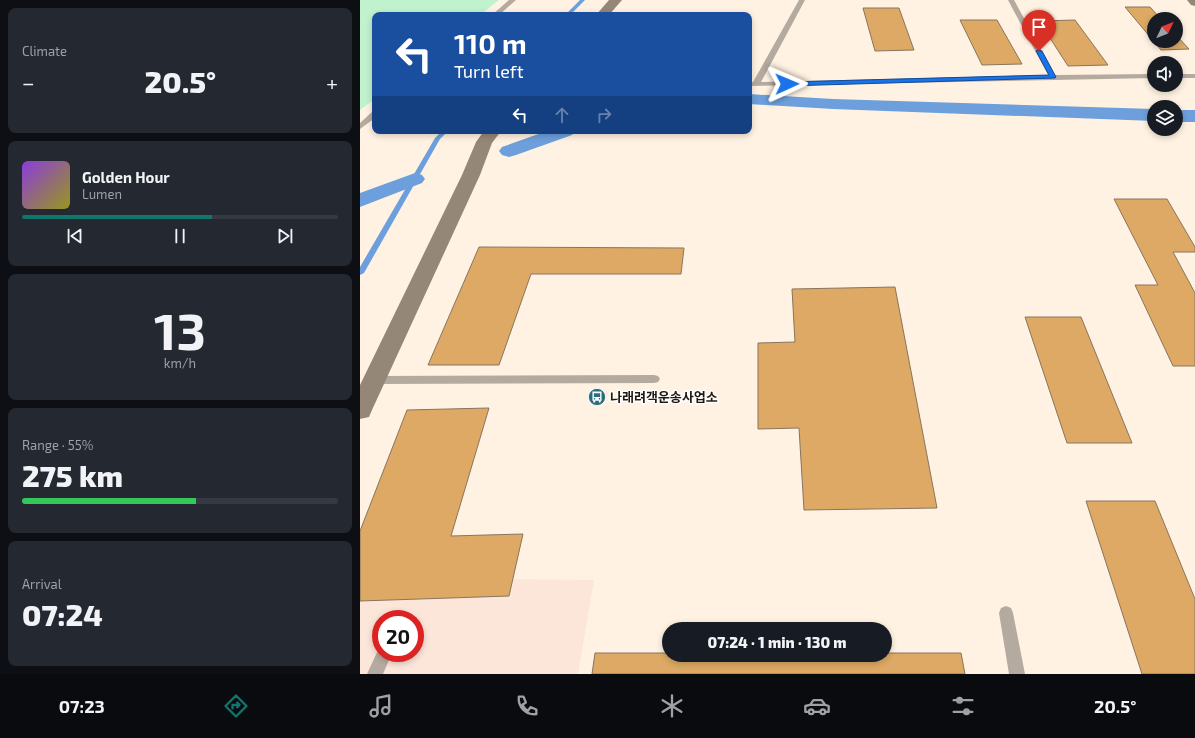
<!DOCTYPE html>
<meta charset="utf-8">
<style>
:root{--surface:#171b24;--page:#242831;--text:#f1f3f6;--muted:#9ea1a6;--line:#363941;--accent:#0f766e}
body{margin:0;font-family:"Exo 2","Noto Sans KR",sans-serif;background:var(--page);color:var(--text);height:100vh;display:flex;flex-direction:column;font-size:15px;white-space:nowrap}
*{box-sizing:border-box;margin:0}
p{font-size:13px;color:var(--muted)}
.icon{flex:none;width:22px;height:22px;fill:none;stroke:currentColor;stroke-width:2;stroke-linecap:round;stroke-linejoin:round}
.map{position:relative;flex:1;overflow:hidden}
.sheet{display:flex;flex-direction:column;gap:8px;padding:8px;background:#0d0f14;width:360px}
.sheet>*{flex:none}
.banner{position:absolute;left:12px;top:12px;width:380px;height:122px;border-radius:8px;box-shadow:0 2px 6px #0003;background:#1a4fa0;color:#fff;overflow:hidden}
.needle{width:26px;rotate:47deg}
.controls{position:absolute;left:787px;top:12px;display:grid;gap:8px}
.controls a{display:grid;place-items:center;width:36px;height:36px;border-radius:50%;background:var(--surface);box-shadow:0 2px 6px #0003;font-size:20px}
.speed{position:absolute;left:12px;top:610px;display:flex;gap:8px;font-size:20px;font-weight:700;text-align:center}
.speed>*{display:grid;place-content:center;width:52px;height:52px;border-radius:50%;background:var(--surface);box-shadow:0 2px 6px #0003;line-height:1}
.speed .limit{border:6px solid #d22;background:#fff;color:#111}
.pin{position:absolute;display:grid;place-items:center;width:34px;height:34px;color:#fff;margin:-41px -17px;border-radius:50% 50% 50% 0;rotate:-45deg;box-shadow:0 0 4px #0007}
.pin .icon{rotate:45deg}
.me{position:absolute;width:44px;margin:-22px;rotate:89deg;stroke-linejoin:round;filter:drop-shadow(0 0 3px #0008)}
.turn{display:flex;align-items:center;gap:14px;height:84px;padding:0 16px;font-size:18px}
.turn .icon{width:52px;height:52px;stroke-width:2.5}
.turn b{display:block;font-size:28px;line-height:34px}
.lanes{display:flex;align-items:center;height:38px;padding:0 16px;background:#0003;justify-content:center;gap:20px;direction:ltr}
.lanes .off{opacity:.35}
.big{font-size:30px;font-weight:800;line-height:1.1}
.sheet .tile{flex:1;display:flex;flex-direction:column;justify-content:center;gap:6px;min-width:0;padding:0 14px;border-radius:8px;background:var(--page)}
.sheet .dial{align-items:center;gap:0}
.dial b{font-size:52px;line-height:1}
.song{display:flex;align-items:center;gap:12px}
.cover{width:48px;height:48px;border-radius:6px;background:linear-gradient(135deg,hsl(270 70% 55%),hsl(60 70% 35%))}
.played{height:4px;border-radius:2px;background:linear-gradient(90deg,var(--accent) 60%,var(--line) 60%)}
.keys{display:flex;justify-content:space-around;direction:ltr}
.heat{display:flex;justify-content:space-between;align-items:center;font-size:22px;direction:ltr}
.charge{height:6px;border-radius:3px;background:linear-gradient(90deg,#34c759 55%,var(--line) 0)}
.trip{position:absolute;left:302px;top:622px;width:230px;height:40px;border-radius:20px;background:var(--surface);box-shadow:0 2px 6px #0003;font-weight:800;line-height:40px;text-align:center}
.dock{display:flex;height:64px;justify-content:space-around;align-items:center;background:#090b0e;color:var(--muted)}
.dock .icon{width:28px;height:28px}
.dock .on{color:var(--accent)}
.dock b{font-size:18px;color:var(--text)}
main{display:flex;flex:1;min-height:0}
.map>svg:first-child{display:block}
.commercial{fill:#fce5d9;fill-rule:evenodd}
.green{fill:#c1f2ce}
.lines{fill:none;stroke-linecap:round;stroke-linejoin:round}
.stream{fill:#6d9fdc;fill-rule:evenodd}
.canal{fill:#6d9fdc;fill-rule:evenodd}
.building{fill:#dda964;stroke:#88755e}
.lane{fill:#b4aaa0;fill-rule:evenodd}
.secondary{fill:#958777;fill-rule:evenodd}
.route{fill:#1a73e8;stroke:#114b97}
.labels{text-anchor:middle;dominant-baseline:central;stroke-width:3;stroke-linejoin:round;paint-order:stroke}
.poi-label{font-size:13px;font-weight:bold;fill:#211910;stroke:#fff;text-anchor:start}
</style>
<main>
<section class="sheet">
<div class="tile"><p>Climate</p>
<div class="heat"><a>−</a><b class="big">20.5°</b><a>+</a></div>
</div>
<div class="tile">
<div class="song"><i class="cover"></i><div><b>Golden Hour</b><p>Lumen</p></div></div>
<div class="played"></div>
<div class="keys"><svg class="icon" aria-label="previous" viewBox="0 0 24 24"><path d="M18 5L8 12l10 7zM5 5v14"/></svg><svg class="icon" aria-label="pause" viewBox="0 0 24 24"><path d="M8 5v14M16 5v14"/></svg><svg class="icon" aria-label="next" viewBox="0 0 24 24"><path d="M6 5l10 7-10 7zM19 5v14"/></svg></div>
</div>
<div class="tile dial"><b>13</b><p>km/h</p></div>
<div class="tile"><p>Range · 55%</p><b class="big">275 km</b><div class="charge"></div></div>
<div class="tile"><p>Arrival</p><b class="big">07:24</b></div>
</section>
<div class="map">
<svg width="835" height="674" viewBox="0 0 835 674">
<rect width="100%" height="100%" fill="#fff2e2"/>
<!-- commercial -->
<path class="commercial" d="M0 578 234 580 218 674H0ZM21 619H55V653H21Z"/>
<!-- green -->
<path class="green" d="M0 0H139L120 15H15V99L0 110Z"/>
<g class="lines">
<!-- stream -->
<path class="stream" d="M220 0H225L210 15H205Z
M82 131H88L80 139 4 273 0 275V267L75 138Z"/>
<!-- canal -->
<path class="canal" d="M389 94 473 99 794 109V121L473 109 389 104Z
M816 110H835V122H816Z
M187 131H215L212 135 156 155 149 157 142 155 139 151 142 147Z
M55 173 62 175 65 179 62 183 0 207V193Z"/>
</g>
<!-- building -->
<path class="building" d="M765 7H790L801 19H794V41H816V35L829 49 801 50Z
M503 8H539L554 50 515 51Z
M600 20H637L662 64 622 65Z
M715 20 748 65 708 66 679 21Z
M754 199H807L835 247V252H813L835 293V366H813L775 285H798Z
M119 247 324 248 321 274H171L139 365H68Z
M535 287 577 508 444 510 439 428 398 429V343L435 342 432 289Z
M665 317H721L772 443H707Z
M129 408 91 536 163 534 149 596 0 601V531L47 410Z
M726 501H795L835 599V674H782Z
M235 653H309V655H525V653H601L605 674H232Z"/>
<g class="lines">
<!-- lane -->
<path class="lane" d="M149 0H156L139 15H132Z
M439 0H445L401 82 688 75 648 0H654L695 75 794 74V78L389 86V82H393Z
M816 74H835V78H816Z
M12 112H15V118L0 129V123Z
M294 375 298 376 300 379 298 382 294 383 15 384 11 383 9 380 11 377 15 376Z
M646 606 651 608 653 613 665 674H649L639 613 641 608Z
M21 647V653H32L23 674H7L19 648Z"/>
<!-- secondary -->
<path class="secondary" d="M249 0H262L249 15H236Z
M827 0H835V6L831 5Z
M124 131H141L132 143 120 175 12 410 9 417 0 419V385L102 175 116 142Z"/>
</g>
<!-- route -->
<path class="route" d="M677 50 682 51 696 77 695 78 427 86 424 84 427 82 689 75 676 51Z"/>
<!-- icons -->
<defs>
<symbol id="bus-disc" viewBox="-11 -11 22 22"><circle r="9.5" fill="#2a6d7e" stroke="#fff"/><path d="M-5-6H5V4H4V6H2V4H-2V6H-4V4H-5ZM-3.5-4V0h7V-4ZM-3.5 1.2v1.5H-2V1.2ZM2 1.2v1.5H3.5V1.2Z" fill="#fff"/></symbol>
</defs>
<g fill-rule="evenodd">
<use href="#bus-disc" x="227" y="387" width="20" height="20"/>
</g>
<g class="labels">
<!-- poi labels -->
<g class="poi-label">
<text x="250" y="397">나래려객운송사업소</text>
</g>
</g>
</svg>
<div class="controls">
<a><svg class="needle" viewBox="-14 -14 28 28"><path d="M0-13l5 13h-10z" fill="#e53935"/><path d="M0 13l5-13h-10z" fill="#9ea1a6"/></svg></a>
<a><svg class="icon" aria-label="sound" viewBox="0 0 24 24"><path d="M4 9h4l5-4v14l-5-4H4zM17 9q2 3 0 6"/></svg></a>
<a><svg class="icon" aria-label="layers" viewBox="0 0 24 24"><path d="M12 4l9 5-9 5-9-5zM3 14l9 5 9-5"/></svg></a>
</div>
<div class="speed"><div class="limit">20</div></div>
<div class="pin" style="left:679px;top:51px;background:#d93025"><svg class="icon" aria-label="arrive" viewBox="0 0 24 24"><path d="M6 21V4h12l-3 4 3 4H6"/></svg></div>
<svg class="me" style="left:427px;top:84px" viewBox="-20 -20 40 40"><path d="M0-17L14 15 0 8-14 15z" fill="#1a73e8" stroke="#fff" stroke-width="4"/></svg>
<div class="trip">07:24 · 1 min · 130 m</div>
<div class="banner">
<div class="turn"><svg class="icon" aria-label="left" viewBox="0 0 24 24"><path d="M17 20v-9H6M10 6l-5 5 5 5"/></svg><div><b>110 m</b>Turn left</div></div>
<div class="lanes"><svg class="icon" aria-label="left" viewBox="0 0 24 24"><path d="M17 20v-9H6M10 6l-5 5 5 5"/></svg><svg class="icon off" aria-label="ahead" viewBox="0 0 24 24"><path d="M12 20V5M6 11l6-6 6 6"/></svg><svg class="icon off" aria-label="right" viewBox="0 0 24 24"><path d="M7 20v-9h11M14 6l5 5-5 5"/></svg></div>
</div>
</div>
</main>
<nav class="dock">
<b>07:23</b>
<svg class="icon on" aria-label="directions" viewBox="0 0 24 24"><path d="M12 3l9 9-9 9-9-9zM9 14v-3h6M13 9l2 2-2 2"/></svg>
<svg class="icon" aria-label="music" viewBox="0 0 24 24"><path d="M9 18V5l10-2v13"/><circle cx="6" cy="18" r="3"/><circle cx="16" cy="16" r="3"/></svg>
<svg class="icon" aria-label="phone" viewBox="0 0 24 24"><path d="M5 4h4l2 5-3 2q2 4 5 5l2-3 5 2v4C11 20 4 13 5 4z"/></svg>
<svg class="icon" aria-label="climate" viewBox="0 0 24 24"><path d="M12 3v18M4 7l16 10M4 17L20 7"/></svg>
<svg class="icon" aria-label="car" viewBox="0 0 24 24"><path d="M5 17H2v-5l4-1 3-4h7l3 4 3 1v5h-3M9 17h6M6 11h13"/><circle cx="7" cy="17" r="2"/><circle cx="17" cy="17" r="2"/></svg>
<svg class="icon" aria-label="filters" viewBox="0 0 24 24"><path d="M4 7h16M4 17h16"/><circle cx="9" cy="7" r="2"/><circle cx="15" cy="17" r="2"/></svg>
<b>20.5°</b>
</nav>
